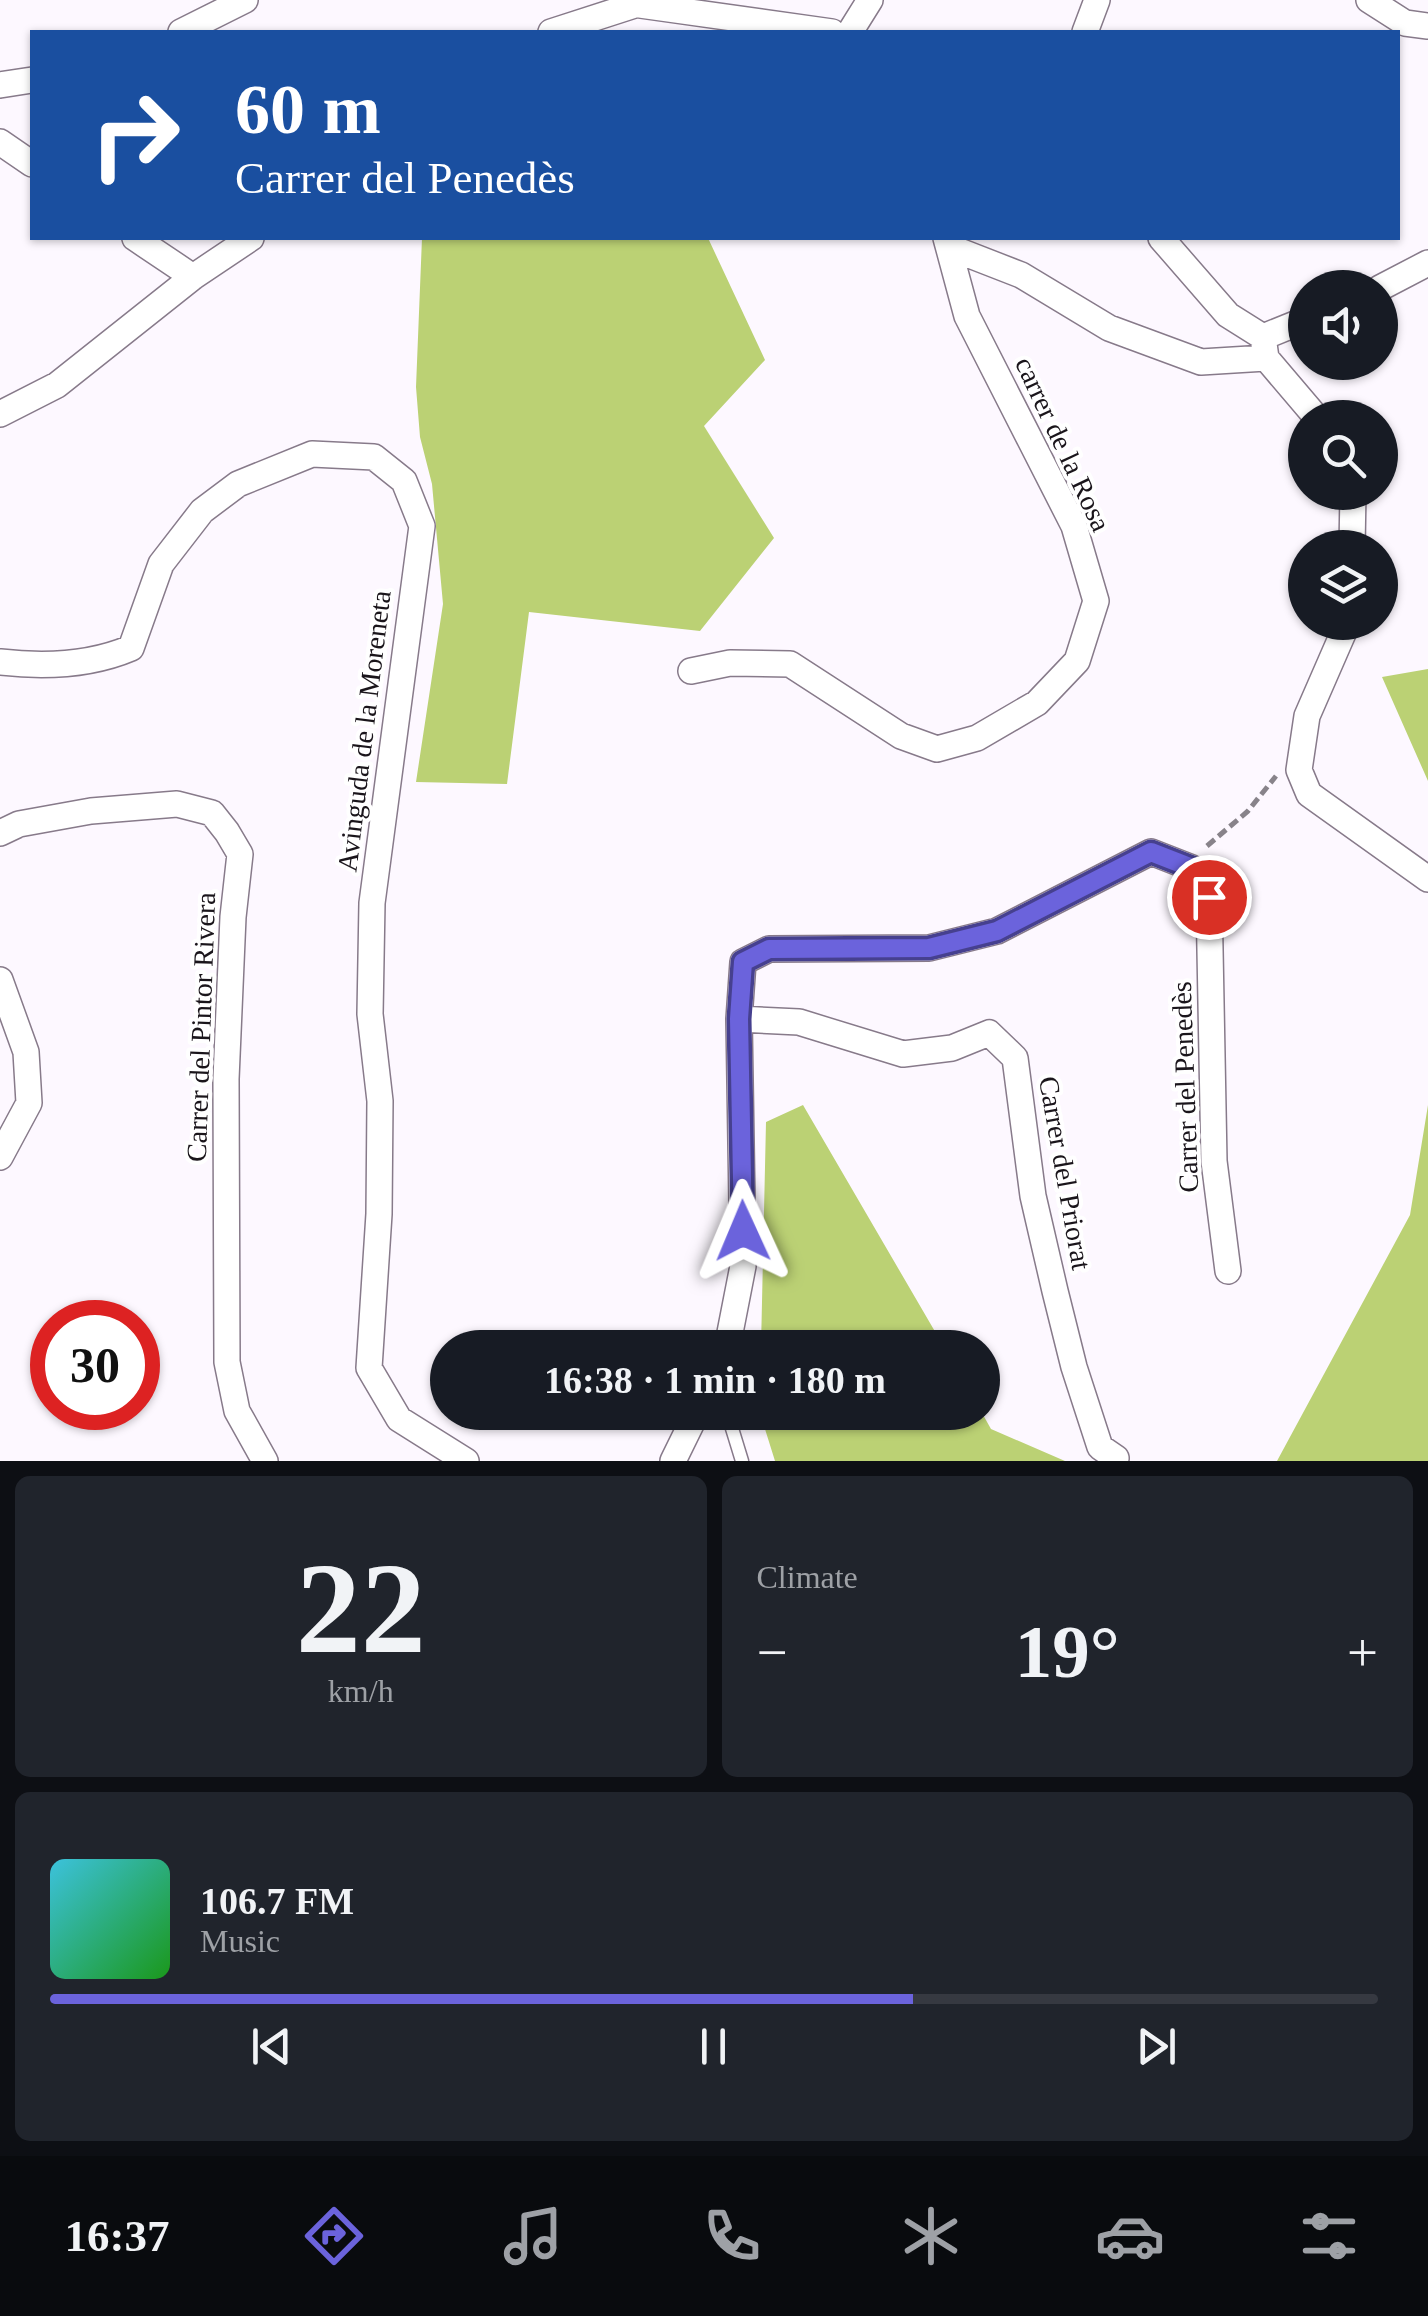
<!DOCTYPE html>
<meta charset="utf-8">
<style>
:root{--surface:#171b24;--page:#20242c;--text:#f1f3f6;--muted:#9ea1a6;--line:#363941;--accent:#6b63dc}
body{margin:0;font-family:Georgia,serif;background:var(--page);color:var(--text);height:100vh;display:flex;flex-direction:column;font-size:38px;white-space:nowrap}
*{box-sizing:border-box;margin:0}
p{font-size:32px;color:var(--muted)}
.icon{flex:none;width:55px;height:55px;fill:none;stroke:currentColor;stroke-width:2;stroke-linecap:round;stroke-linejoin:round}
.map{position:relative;height:1461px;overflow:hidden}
.drawer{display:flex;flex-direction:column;gap:15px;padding:15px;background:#0d0f14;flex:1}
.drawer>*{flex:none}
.guide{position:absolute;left:30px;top:30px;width:1370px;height:210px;border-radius:0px;box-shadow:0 2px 8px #0004;background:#1a4fa0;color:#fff;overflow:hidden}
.fabs{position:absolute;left:1288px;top:270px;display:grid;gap:20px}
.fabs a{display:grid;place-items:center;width:110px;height:110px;border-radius:50%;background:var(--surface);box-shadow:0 2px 8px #0004;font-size:50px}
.speed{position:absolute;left:30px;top:1300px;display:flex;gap:20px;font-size:50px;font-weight:700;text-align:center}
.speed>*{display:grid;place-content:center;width:130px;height:130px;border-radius:50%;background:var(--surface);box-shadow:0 2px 8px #0004;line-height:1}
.speed .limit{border:15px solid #d22;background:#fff;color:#111}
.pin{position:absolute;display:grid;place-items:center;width:85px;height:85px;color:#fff;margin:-42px;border:5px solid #fff;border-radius:50%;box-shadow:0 2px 10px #0007}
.me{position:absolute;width:110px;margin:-55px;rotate:359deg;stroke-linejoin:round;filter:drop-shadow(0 0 8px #0008)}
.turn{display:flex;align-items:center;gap:35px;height:210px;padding:0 40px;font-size:45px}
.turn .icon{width:130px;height:130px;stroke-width:2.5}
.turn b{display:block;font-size:70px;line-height:85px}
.big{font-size:75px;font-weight:700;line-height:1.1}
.drawer .tile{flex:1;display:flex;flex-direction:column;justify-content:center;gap:15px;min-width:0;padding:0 35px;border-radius:15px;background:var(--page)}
.drawer .dial{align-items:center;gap:0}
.dial b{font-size:130px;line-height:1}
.song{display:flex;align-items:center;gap:30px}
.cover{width:120px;height:120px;border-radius:15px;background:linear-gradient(135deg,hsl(190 70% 55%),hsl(120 70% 35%))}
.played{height:10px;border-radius:5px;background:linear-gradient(90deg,var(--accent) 65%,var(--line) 65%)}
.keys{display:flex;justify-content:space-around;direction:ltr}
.heat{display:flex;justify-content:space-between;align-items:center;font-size:55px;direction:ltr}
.drawer .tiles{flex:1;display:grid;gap:15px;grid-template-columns:1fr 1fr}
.tile:last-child{grid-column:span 2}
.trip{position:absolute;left:430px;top:1330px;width:570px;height:100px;border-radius:50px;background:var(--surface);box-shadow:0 2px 8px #0004;font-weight:700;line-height:100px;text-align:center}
.tabs{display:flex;height:160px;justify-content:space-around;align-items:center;background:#090b0e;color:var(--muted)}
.tabs .icon{width:70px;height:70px}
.tabs .on{color:var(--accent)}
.tabs b{font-size:45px;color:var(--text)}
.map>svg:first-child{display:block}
.forest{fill:#bbd174}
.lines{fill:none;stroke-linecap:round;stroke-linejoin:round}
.service-casing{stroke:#877a8a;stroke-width:15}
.minor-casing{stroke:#877a8a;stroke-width:28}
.path{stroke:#88838a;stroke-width:5;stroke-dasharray:10 5;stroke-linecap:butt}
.service{stroke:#fff;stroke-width:12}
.minor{stroke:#fff;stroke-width:25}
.route-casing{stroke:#46408f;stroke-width:25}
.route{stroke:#6b63dc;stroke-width:18}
.labels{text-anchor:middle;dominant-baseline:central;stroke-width:8;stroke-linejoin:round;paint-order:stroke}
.street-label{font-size:28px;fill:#1a151b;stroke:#fff}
</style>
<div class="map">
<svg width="1428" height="1461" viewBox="0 0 1428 1461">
<rect width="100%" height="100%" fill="#fdf8ff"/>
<!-- forest -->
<path class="forest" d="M422 238H708L765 360 704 426 774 538 700 631 529 612 507 784 416 782 443 604 432 484 420 437 416 387Z
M1428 669V781L1382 677Z
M803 1105 944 1347H761L766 1122Z
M1428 1105V1461H1277L1410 1215Z
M760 1413H982L991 1429 1065 1461H775Z"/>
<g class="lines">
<defs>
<path id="service" d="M727 1412 742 1461"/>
<path id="minor" d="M1369 0 1405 23 1428 26
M640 5 832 32
M181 32 245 0
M551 32 650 0
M850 32 870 0
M1085 32 1097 0
M0 85 32 80
M0 142 32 164
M135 238 193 277
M1161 238 1228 315 1263 337 1266 358 1317 418
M949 247 1021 275 1109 328 1201 362 1266 358
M1380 288 1428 263
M1263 337 1305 320
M0 414 57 385 193 277 251 238
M1352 548 1353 492
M1348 622 1307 716 1299 770 1309 794 1428 879
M0 662C43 667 91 665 131 648L161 564 202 511 238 484 312 454 374 457 404 481 422 526 372 903 370 1014 380 1101 379 1214 369 1368 399 1419 466 1461
M691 671 730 663 790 664 901 736 937 749 977 738 1037 703 1077 661 1096 601 1074 526 967 316 946 238
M0 833 19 824 91 811 177 804 212 813 227 832 240 854 233 917 226 1079 227 1362 237 1411 265 1461
M0 980 26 1052 29 1103 0 1157
M739 1019 799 1022 903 1054 952 1048 989 1033 1015 1058 1033 1196 1055 1291 1074 1367 1100 1447 1116 1458
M727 1348 743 1266 739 1019 743 962 769 949 929 948 997 931 1151 852 1192 868 1209 897 1214 1161 1228 1271
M673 1461 697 1412"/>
</defs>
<!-- service casing -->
<use href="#service" class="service-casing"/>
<!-- minor casing -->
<use href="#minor" class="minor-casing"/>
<!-- path -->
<path class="path" d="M1207 846 1248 811 1276 776"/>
<!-- service -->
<use href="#service" class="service"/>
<!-- minor -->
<use href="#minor" class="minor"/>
</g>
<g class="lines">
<defs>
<path id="route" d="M743 1231 739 1019 743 962 769 949 929 948 997 931 1151 852 1192 868 1209 897"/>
</defs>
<!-- route casing -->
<use href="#route" class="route-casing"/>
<!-- route -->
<use href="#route" class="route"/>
</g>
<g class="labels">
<!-- street labels -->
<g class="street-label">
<text transform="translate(1063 444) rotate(65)">carrer de la Rosa</text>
<text transform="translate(364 731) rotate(-83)">Avinguda de la Moreneta</text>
<text transform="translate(201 1027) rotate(-88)">Carrer del Pintor Rivera</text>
<text transform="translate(1185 1087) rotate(-92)">Carrer del Penedès</text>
<text transform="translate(1065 1173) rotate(80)">Carrer del Priorat</text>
</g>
</g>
</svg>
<div class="fabs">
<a><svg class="icon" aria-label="sound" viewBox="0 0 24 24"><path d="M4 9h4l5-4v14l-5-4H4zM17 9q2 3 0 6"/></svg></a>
<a><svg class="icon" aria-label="search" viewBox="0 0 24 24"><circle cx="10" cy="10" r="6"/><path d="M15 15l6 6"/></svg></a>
<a><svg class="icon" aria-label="layers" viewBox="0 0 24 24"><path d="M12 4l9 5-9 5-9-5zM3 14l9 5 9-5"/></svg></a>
</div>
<div class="speed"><div class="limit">30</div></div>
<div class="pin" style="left:1209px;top:897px;background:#d93025"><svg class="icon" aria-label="arrive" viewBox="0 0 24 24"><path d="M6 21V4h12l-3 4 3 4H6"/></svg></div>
<svg class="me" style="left:743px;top:1231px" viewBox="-20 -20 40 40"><path d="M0-17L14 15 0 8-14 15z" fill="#6b63dc" stroke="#fff" stroke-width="4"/></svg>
<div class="trip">16:38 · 1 min · 180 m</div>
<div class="guide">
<div class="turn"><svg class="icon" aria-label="right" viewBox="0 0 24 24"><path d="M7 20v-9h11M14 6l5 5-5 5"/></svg><div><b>60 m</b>Carrer del Penedès</div></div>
</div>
</div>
<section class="drawer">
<div class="tiles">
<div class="tile dial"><b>22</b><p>km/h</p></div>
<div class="tile"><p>Climate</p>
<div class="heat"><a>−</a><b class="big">19°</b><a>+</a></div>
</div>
<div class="tile">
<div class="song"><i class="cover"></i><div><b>106.7 FM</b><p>Music</p></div></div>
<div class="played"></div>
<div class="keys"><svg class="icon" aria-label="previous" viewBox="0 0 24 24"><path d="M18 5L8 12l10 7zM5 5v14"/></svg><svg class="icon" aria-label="pause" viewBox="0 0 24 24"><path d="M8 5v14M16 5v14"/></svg><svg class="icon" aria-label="next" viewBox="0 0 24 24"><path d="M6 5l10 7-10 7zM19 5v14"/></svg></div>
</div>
</div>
</section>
<nav class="tabs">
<b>16:37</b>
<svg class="icon on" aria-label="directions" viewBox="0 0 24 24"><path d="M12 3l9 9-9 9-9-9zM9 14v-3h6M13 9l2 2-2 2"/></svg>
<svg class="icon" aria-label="music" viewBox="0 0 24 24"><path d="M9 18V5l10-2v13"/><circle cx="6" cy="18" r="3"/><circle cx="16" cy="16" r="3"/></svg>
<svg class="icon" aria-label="phone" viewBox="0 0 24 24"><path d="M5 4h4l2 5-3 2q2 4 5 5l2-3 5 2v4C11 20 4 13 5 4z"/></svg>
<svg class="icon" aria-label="climate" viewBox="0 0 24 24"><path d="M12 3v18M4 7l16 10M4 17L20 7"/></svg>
<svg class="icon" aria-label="car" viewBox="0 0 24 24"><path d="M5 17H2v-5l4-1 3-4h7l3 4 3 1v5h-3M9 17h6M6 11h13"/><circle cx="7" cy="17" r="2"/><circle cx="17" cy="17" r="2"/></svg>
<svg class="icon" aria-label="filters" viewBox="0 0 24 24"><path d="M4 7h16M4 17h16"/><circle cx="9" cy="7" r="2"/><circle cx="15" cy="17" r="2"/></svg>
</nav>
